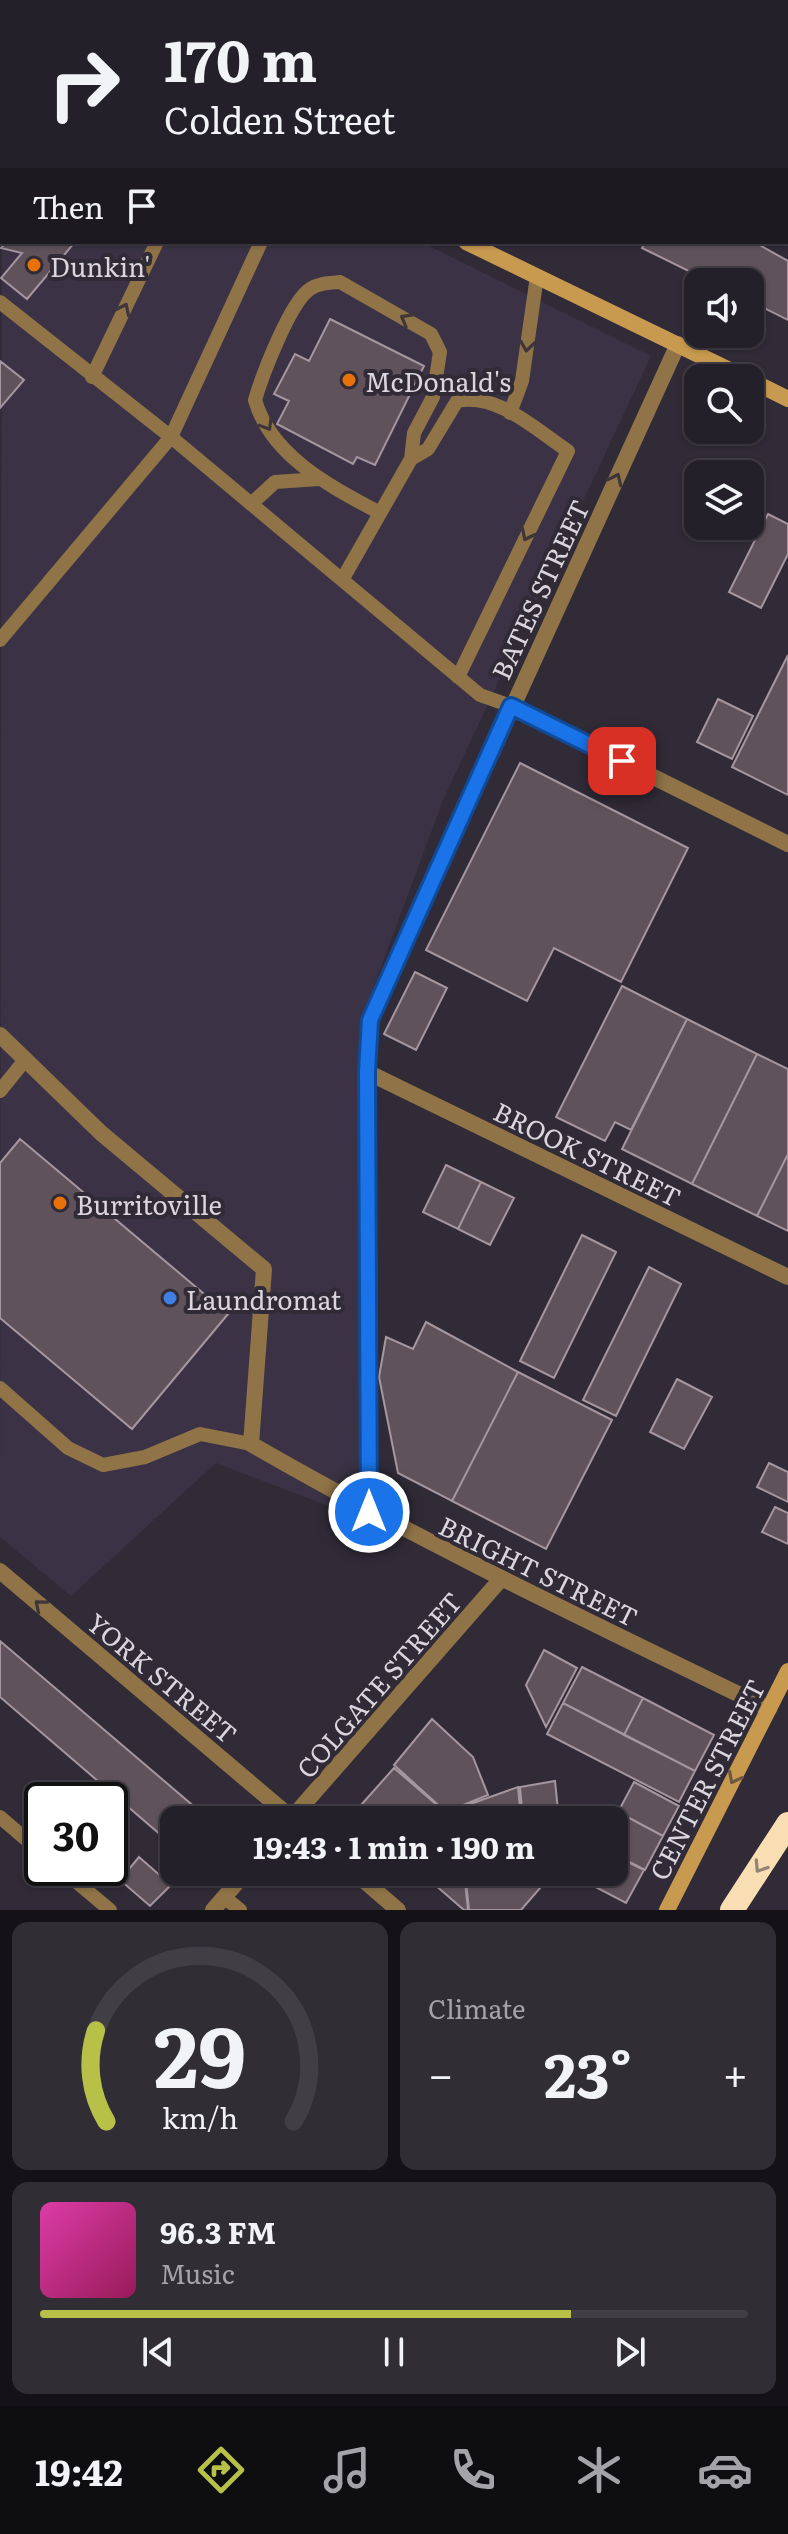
<!DOCTYPE html>
<meta charset="utf-8">
<style>
:root{--surface:#242029;--page:#302d35;--text:#f1f3f6;--muted:#a3a3a8;--line:#413e46;--accent:#b7c148}
body{margin:0;font-family:Literata,serif;background:var(--page);color:var(--text);height:100vh;display:flex;flex-direction:column;font-size:30px;white-space:nowrap}
*{box-sizing:border-box;margin:0}
p{font-size:26px;color:var(--muted)}
.icon{flex:none;width:44px;height:44px;fill:none;stroke:currentColor;stroke-width:2;stroke-linecap:round;stroke-linejoin:round}
.map{position:relative;height:1910px;overflow:hidden}
.side{display:flex;flex-direction:column;gap:12px;padding:12px;background:#141217;flex:1}
.side>*{flex:none}
.banner{position:absolute;left:0px;top:0px;width:788px;height:244px;box-shadow:0 2px 6px #0004,0 0 0 2px var(--line);background:#242029;color:var(--text);overflow:hidden}
.tools{position:absolute;left:684px;top:268px;display:grid;gap:16px}
.tools a{display:grid;place-items:center;width:80px;height:80px;border-radius:16px;background:var(--surface);box-shadow:0 2px 6px #0004,0 0 0 2px var(--line);font-size:40px}
.speed{position:absolute;left:24px;top:1782px;display:flex;gap:16px;font-size:40px;font-weight:700;text-align:center}
.speed>*{display:grid;place-content:center;width:104px;height:104px;border-radius:50%;background:var(--surface);box-shadow:0 2px 6px #0004,0 0 0 2px var(--line);line-height:1}
.speed .limit{border:4px solid #111;border-radius:12px;background:#fff;color:#111}
.pin{position:absolute;display:grid;place-items:center;width:68px;height:68px;color:#fff;margin:-34px;border-radius:16px;box-shadow:0 4px 12px #0006}
.me{position:absolute;width:88px;margin:-44px;rotate:0deg;stroke-linejoin:round;filter:drop-shadow(0 0 6px #0008)}
.turn{display:flex;align-items:center;gap:28px;height:168px;padding:0 32px;font-size:36px}
.turn .icon{width:104px;height:104px;stroke-width:2.5}
.turn b{display:block;font-size:56px;line-height:68px}
.then{display:flex;align-items:center;height:76px;padding:0 32px;background:#0003;gap:16px;font-size:30px}
.big{font-size:60px;font-weight:700;line-height:1.1}
.side .tile{flex:1;display:flex;flex-direction:column;justify-content:center;gap:12px;min-width:0;padding:0 28px;border-radius:16px;background:var(--page)}
.side .dial{align-items:center;gap:0}
.dial svg{height:208px;overflow:visible;fill:none;stroke:var(--line);stroke-width:7;stroke-linecap:round;text-anchor:middle}
.dial text{fill:var(--text);stroke:none}
.song{display:flex;align-items:center;gap:24px}
.cover{width:96px;height:96px;border-radius:12px;background:linear-gradient(135deg,hsl(320 70% 55%),hsl(330 70% 35%))}
.played{height:8px;border-radius:4px;background:linear-gradient(90deg,var(--accent) 75%,var(--line) 75%)}
.keys{display:flex;justify-content:space-around;direction:ltr}
.heat{display:flex;justify-content:space-between;align-items:center;font-size:44px;direction:ltr}
.side .tiles{flex:1;display:grid;gap:12px;grid-template-columns:1fr 1fr}
.tile:last-child{grid-column:span 2}
.trip{position:absolute;left:160px;top:1806px;width:468px;height:80px;border-radius:16px;background:var(--surface);box-shadow:0 2px 6px #0004,0 0 0 2px var(--line);font-weight:700;line-height:80px;text-align:center}
.dock{display:flex;height:128px;justify-content:space-around;align-items:center;background:#0e0d10;color:var(--muted)}
.dock .icon{width:56px;height:56px}
.dock .selected{color:var(--accent)}
.dock b{font-size:36px;color:var(--text)}
.map>svg:first-child{display:block}
.built{fill:#3b3345}
.green{fill:#194a35}
.building{fill:#60525b;stroke:#a6969f;stroke-width:2}
.lines{fill:none;stroke-linecap:round;stroke-linejoin:round}
.lane{stroke:#907447;stroke-width:14}
.street{stroke:#907447;stroke-width:16}
.secondary{stroke:#c89a50;stroke-width:16}
.highway{stroke:#f9ddb3;stroke-width:24}
.oneway{stroke:#3e3639}
.oneway2{stroke:#6d5741}
.oneway3{stroke:#948475}
.route-casing{stroke:#114b97;stroke-width:20}
.route{stroke:#1a73e8;stroke-width:14}
.food-dot{fill:#e8710a;stroke:#302b37;stroke-width:3}
.shop-dot{fill:#3f7fe0;stroke:#302b37;stroke-width:3}
.labels{text-anchor:middle;dominant-baseline:central;stroke-width:8;stroke-linejoin:round;paint-order:stroke}
.poi-label{font-size:26px;fill:#dad6de;stroke:#302b37;text-anchor:start}
.street-label{font-size:26px;fill:#dad6de;stroke:#302b37}
</style>
<div class="map">
<svg width="788" height="1910" viewBox="0 0 788 1910">
<rect width="100%" height="100%" fill="#302b37"/>
<!-- built -->
<path class="built" d="M2 61V242H421L651 356 443 800 361 1021 370 1522 216 1463 71 1596 0 1537Z"/>
<!-- green -->
<path class="green" d="M119 0H764L123 2Z"/>
<!-- building -->
<path class="building" d="M6 242H75L27 299 1 278 22 253 1 248Z
M645 242H754L788 261V320L750 301V282H711L642 248Z
M330 319 424 366 375 465 357 457 353 464 277 424 289 401 274 394 295 354 309 361Z
M0 361 24 380 0 408Z
M768 514 788 524V554L761 608 729 592Z
M788 655V795L732 767Z
M718 699 753 716 732 759 697 742Z
M520 763 688 848 621 982 554 948 527 1001 426 950Z
M415 972 447 988 416 1050 384 1034Z
M622 986 687 1019 631 1130 615 1122 605 1141 556 1117Z
M687 1019 757 1054 692 1184 622 1149Z
M757 1054 788 1069V1154L757 1216 692 1184Z
M20 1139 228 1314 132 1429 0 1318V1163Z
M788 1154V1231L757 1216Z
M446 1165 481 1182 458 1229 423 1212Z
M481 1182 514 1198 490 1245 458 1229Z
M582 1235 616 1252 554 1378 520 1361Z
M649 1267 681 1284 616 1416 583 1400Z
M426 1322 518 1372 452 1501 398 1473 379 1377 386 1337 413 1349Z
M518 1372 612 1420 546 1549 452 1501Z
M677 1379 712 1397 684 1449 650 1432Z
M769 1463 788 1472V1502L757 1487Z
M775 1507 788 1513V1544L762 1532Z
M0 1641 210 1820H174V1843L169 1842 0 1697Z
M544 1650 577 1668 546 1727 526 1685Z
M582 1667 643 1698 624 1735 563 1703Z
M643 1698 714 1735 695 1771 624 1735Z
M563 1703 695 1771 679 1802 547 1734Z
M432 1719 473 1757 488 1795 446 1812 394 1765Z
M394 1768 445 1812 438 1820H360L353 1814Z
M555 1781 559 1820H523L520 1787Z
M634 1782 679 1806 663 1836 618 1812Z
M518 1787 521 1820H439L445 1813Z
M618 1812 663 1836 645 1870 614 1854V1820Z
M614 1855 644 1870 626 1903 586 1882 591 1872H614Z
M139 1857 171 1885 150 1906 120 1880Z
M420 1872H464L468 1910H464Z
M465 1872H554L521 1910H469Z"/>
<g class="lines">
<!-- lane -->
<path class="lane" d="M0 187 2 185
M0 302 171 437 261 242
M92 377 157 242
M510 413 522 381 537 276
M411 459 428 449 457 401C497 392 536 430 568 451L458 677
M251 504 275 482 319 479
M342 580 411 459 414 433 433 397 440 352 431 334 340 282C329 283 319 283 310 289 290 302 262 376 255 400 271 457 332 487 380 513
M0 640 171 437 480 695 511 706
M0 1091 25 1060
M0 1388 68 1448 103 1465 145 1457 200 1434 251 1444
M0 1817 42 1853
M60 1868 110 1910
M224 1897 240 1910"/>
<!-- street -->
<path class="street" d="M21 2 22 0
M0 23 2 22
M511 706 788 844
M0 1035 101 1133 264 1269 251 1444C419 1541 594 1624 769 1709
M367 1072 788 1277
M369 1512 367 1072 370 1020 678 344
M0 1571 294 1820
M290 1820 501 1579
M354 1872 398 1910
M213 1910 246 1872"/>
<!-- secondary -->
<path class="secondary" d="M0 5 2 6
M466 242 746 378
M750 380 788 399
M667 1910 788 1671"/>
<!-- highway -->
<path class="highway" d="M732 1910 788 1824"/>
</g>
<!-- one-way arrows -->
<defs><path id="oneway-chevron" d="M-2-3.5L2.5 0L-2 3.5" fill="none" stroke-width="1.6" stroke-linecap="round" stroke-linejoin="round" transform="scale(2)"/></defs>
<g class="oneway">
<use href="#oneway-chevron" transform="translate(124 309) rotate(-64)"/>
<use href="#oneway-chevron" transform="translate(406 319) rotate(-151)"/>
<use href="#oneway-chevron" transform="translate(527 346) rotate(98)"/>
<use href="#oneway-chevron" transform="translate(267 425) rotate(59)"/>
<use href="#oneway-chevron" transform="translate(616 479) rotate(-65)"/>
<use href="#oneway-chevron" transform="translate(527 535) rotate(116)"/>
<use href="#oneway-chevron" transform="translate(40 1605) rotate(-140)"/>
</g>
<use class="oneway2" href="#oneway-chevron" transform="translate(734 1778) rotate(117)"/>
<use class="oneway3" href="#oneway-chevron" transform="translate(760 1867) rotate(123)"/>
<g class="lines">
<defs>
<path id="route" d="M369 1512 367 1072 370 1020 511 706 622 761"/>
</defs>
<!-- route casing -->
<use href="#route" class="route-casing"/>
<!-- route -->
<use href="#route" class="route"/>
</g>
<!-- markers -->
<g class="food-dot">
<circle cx="34" cy="265" r="8"/>
<circle cx="349" cy="380" r="8"/>
<circle cx="60" cy="1203" r="8"/>
</g>
<circle class="shop-dot" cx="170" cy="1298" r="8"/>
<g class="labels">
<!-- poi labels -->
<g class="poi-label">
<text x="50" y="265">Dunkin'</text>
<text x="365" y="380">McDonald's</text>
<text x="76" y="1203">Burritoville</text>
<text x="186" y="1298">Laundromat</text>
</g>
<!-- street labels -->
<g class="street-label">
<text transform="translate(539 589) rotate(-65)">BATES STREET</text>
<text transform="translate(588 1153) rotate(26)">BROOK STREET</text>
<text transform="translate(539 1570) rotate(26)">BRIGHT STREET</text>
<text transform="translate(163 1677) rotate(40)">YORK STREET</text>
<text transform="translate(378 1684) rotate(-49)">COLGATE STREET</text>
<text transform="translate(706 1779) rotate(-63)">CENTER STREET</text>
</g>
</g>
</svg>
<div class="tools">
<a><svg class="icon" aria-label="sound" viewBox="0 0 24 24"><path d="M4 9h4l5-4v14l-5-4H4zM17 9q2 3 0 6"/></svg></a>
<a><svg class="icon" aria-label="search" viewBox="0 0 24 24"><circle cx="10" cy="10" r="6"/><path d="M15 15l6 6"/></svg></a>
<a><svg class="icon" aria-label="layers" viewBox="0 0 24 24"><path d="M12 4l9 5-9 5-9-5zM3 14l9 5 9-5"/></svg></a>
</div>
<div class="speed"><div class="limit">30</div></div>
<div class="pin" style="left:622px;top:761px;background:#d93025"><svg class="icon" aria-label="arrive" viewBox="0 0 24 24"><path d="M6 21V4h12l-3 4 3 4H6"/></svg></div>
<svg class="me" style="left:369px;top:1512px" viewBox="-20 -20 40 40"><circle r="17" fill="#1a73e8" stroke="#fff" stroke-width="3"/><path d="M0-11L8 9 0 5-8 9z" fill="#fff"/></svg>
<div class="trip">19:43 · 1 min · 190 m</div>
<div class="banner">
<div class="turn"><svg class="icon" aria-label="right" viewBox="0 0 24 24"><path d="M7 20v-9h11M14 6l5 5-5 5"/></svg><div><b>170 m</b>Colden Street</div></div>
<div class="then">Then<svg class="icon" aria-label="arrive" viewBox="0 0 24 24"><path d="M6 21V4h12l-3 4 3 4H6"/></svg></div>
</div>
</div>
<section class="side">
<div class="tiles">
<div class="tile dial"><svg viewBox="0 0 100 80">
<path d="M14 69A42 42 0 1 1 86 69"/>
<path d="M14 69A42 42 0 0 1 10 34" stroke="#b7c148"/>
<text x="50" y="56" font-size="32" font-weight="700">29</text>
<text x="50" y="72" font-size="11">km/h</text>
</svg></div>
<div class="tile"><p>Climate</p>
<div class="heat"><a>−</a><b class="big">23°</b><a>+</a></div>
</div>
<div class="tile">
<div class="song"><i class="cover"></i><div><b>96.3 FM</b><p>Music</p></div></div>
<div class="played"></div>
<div class="keys"><svg class="icon" aria-label="previous" viewBox="0 0 24 24"><path d="M18 5L8 12l10 7zM5 5v14"/></svg><svg class="icon" aria-label="pause" viewBox="0 0 24 24"><path d="M8 5v14M16 5v14"/></svg><svg class="icon" aria-label="next" viewBox="0 0 24 24"><path d="M6 5l10 7-10 7zM19 5v14"/></svg></div>
</div>
</div>
</section>
<nav class="dock">
<b>19:42</b>
<svg class="icon selected" aria-label="directions" viewBox="0 0 24 24"><path d="M12 3l9 9-9 9-9-9zM9 14v-3h6M13 9l2 2-2 2"/></svg>
<svg class="icon" aria-label="music" viewBox="0 0 24 24"><path d="M9 18V5l10-2v13"/><circle cx="6" cy="18" r="3"/><circle cx="16" cy="16" r="3"/></svg>
<svg class="icon" aria-label="phone" viewBox="0 0 24 24"><path d="M5 4h4l2 5-3 2q2 4 5 5l2-3 5 2v4C11 20 4 13 5 4z"/></svg>
<svg class="icon" aria-label="climate" viewBox="0 0 24 24"><path d="M12 3v18M4 7l16 10M4 17L20 7"/></svg>
<svg class="icon" aria-label="car" viewBox="0 0 24 24"><path d="M5 17H2v-5l4-1 3-4h7l3 4 3 1v5h-3M9 17h6M6 11h13"/><circle cx="7" cy="17" r="2"/><circle cx="17" cy="17" r="2"/></svg>
</nav>
